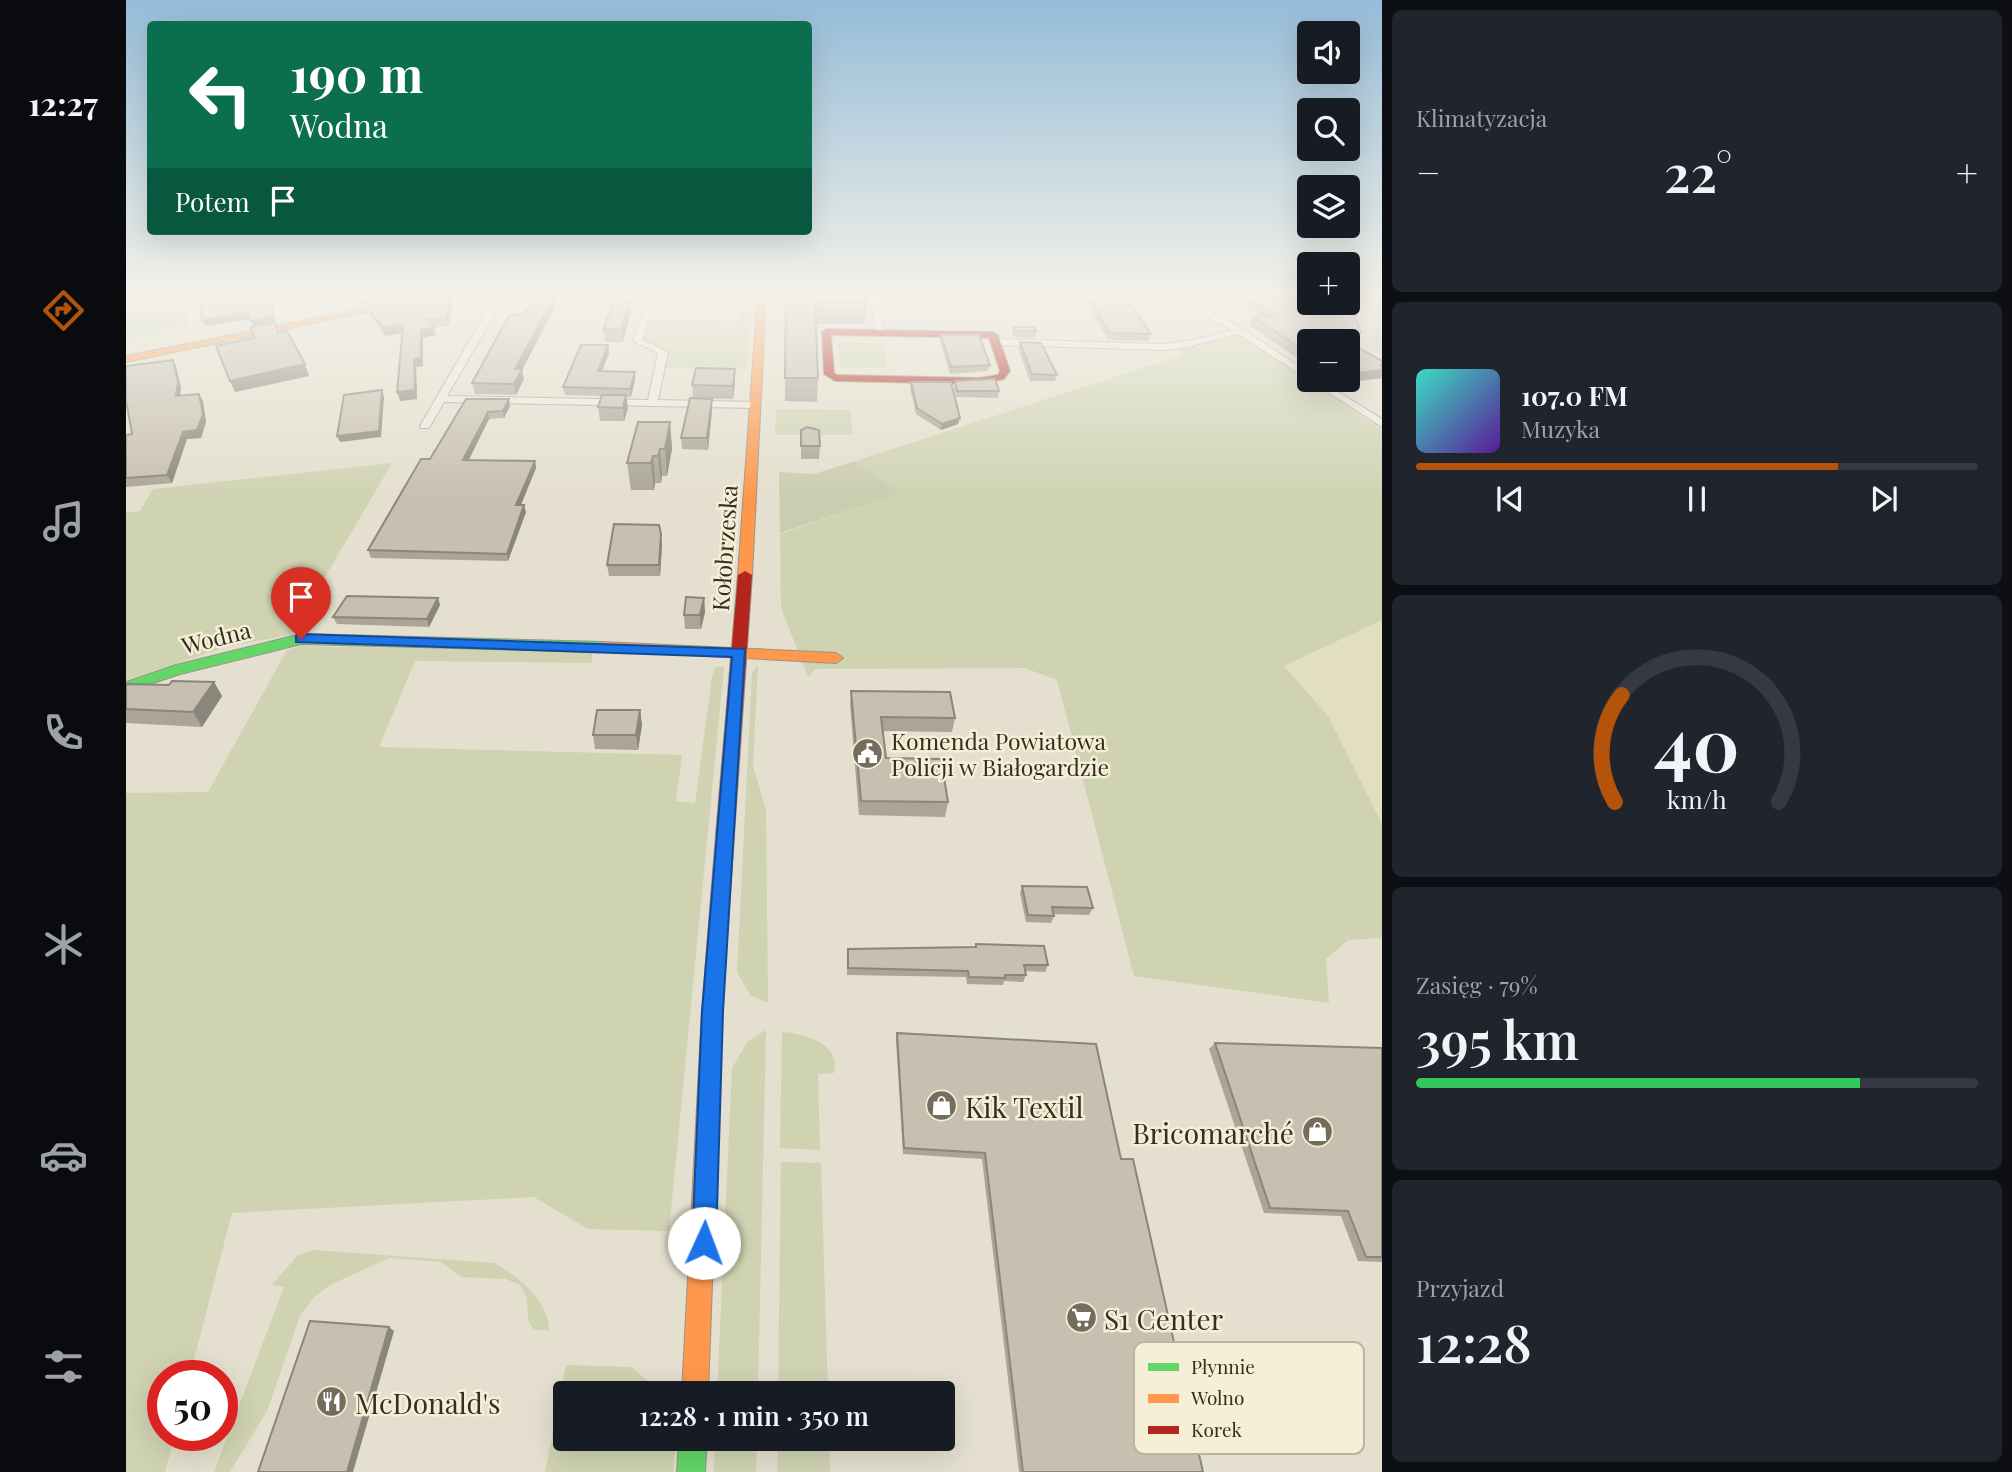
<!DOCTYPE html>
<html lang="pl">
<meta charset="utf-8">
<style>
:root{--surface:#171b24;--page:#20242c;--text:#f1f3f6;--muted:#9ea1a6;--line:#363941;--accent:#b45309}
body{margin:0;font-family:"Playfair Display",serif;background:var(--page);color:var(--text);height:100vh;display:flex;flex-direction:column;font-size:26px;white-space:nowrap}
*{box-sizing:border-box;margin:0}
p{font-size:23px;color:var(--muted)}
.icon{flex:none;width:38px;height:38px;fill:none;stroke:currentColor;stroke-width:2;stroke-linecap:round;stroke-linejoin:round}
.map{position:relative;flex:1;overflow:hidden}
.sheet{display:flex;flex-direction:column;gap:10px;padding:10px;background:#0d0f14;width:630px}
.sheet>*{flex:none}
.guide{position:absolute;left:21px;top:21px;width:665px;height:214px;border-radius:7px;box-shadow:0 7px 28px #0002;background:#0b6e4f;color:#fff;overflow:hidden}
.tools{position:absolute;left:1171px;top:21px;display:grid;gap:14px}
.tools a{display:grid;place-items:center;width:63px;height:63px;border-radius:7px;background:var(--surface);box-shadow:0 7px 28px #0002;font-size:35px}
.speed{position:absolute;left:21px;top:1360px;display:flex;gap:14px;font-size:35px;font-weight:700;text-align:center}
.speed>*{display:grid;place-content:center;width:91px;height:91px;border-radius:50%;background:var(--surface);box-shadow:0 7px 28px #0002;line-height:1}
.speed .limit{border:10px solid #d22;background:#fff;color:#111}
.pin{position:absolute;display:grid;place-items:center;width:60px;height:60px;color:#fff;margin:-72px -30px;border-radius:50% 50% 50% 0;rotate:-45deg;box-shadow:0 0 7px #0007}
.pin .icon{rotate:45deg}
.me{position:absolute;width:77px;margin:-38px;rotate:2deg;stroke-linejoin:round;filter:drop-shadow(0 0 5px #0008)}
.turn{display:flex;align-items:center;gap:24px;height:147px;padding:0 28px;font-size:32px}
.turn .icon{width:91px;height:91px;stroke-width:2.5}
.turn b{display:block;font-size:49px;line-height:60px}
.then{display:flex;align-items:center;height:66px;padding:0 28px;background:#0003;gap:14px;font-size:26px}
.big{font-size:52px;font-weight:600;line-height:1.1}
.sheet .widget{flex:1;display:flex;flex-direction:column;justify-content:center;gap:10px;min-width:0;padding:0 24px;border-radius:10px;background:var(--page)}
.sheet .dial{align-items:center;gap:0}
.dial svg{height:182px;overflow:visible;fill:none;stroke:var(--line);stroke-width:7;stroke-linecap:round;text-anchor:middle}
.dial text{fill:var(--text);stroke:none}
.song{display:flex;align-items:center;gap:21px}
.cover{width:84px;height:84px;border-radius:10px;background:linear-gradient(135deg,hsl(170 70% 55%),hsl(270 70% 35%))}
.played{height:7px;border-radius:4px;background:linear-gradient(90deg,var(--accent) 75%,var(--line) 75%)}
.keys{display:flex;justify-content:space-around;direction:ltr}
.heat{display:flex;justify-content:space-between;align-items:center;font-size:38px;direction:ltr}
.charge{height:10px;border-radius:5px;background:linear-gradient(90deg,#34c759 79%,var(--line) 0)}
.trip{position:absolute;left:427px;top:1381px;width:402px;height:70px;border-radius:7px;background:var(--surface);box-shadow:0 7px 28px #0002;font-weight:600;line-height:70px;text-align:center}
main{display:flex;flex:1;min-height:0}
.menu{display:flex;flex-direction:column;width:126px;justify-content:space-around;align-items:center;background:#090b0e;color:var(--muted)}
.menu .icon{width:49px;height:49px}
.menu .current{color:var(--accent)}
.menu b{font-size:32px;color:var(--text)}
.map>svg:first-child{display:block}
.farmland{fill:#e2dfc0}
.green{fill:#cfd3b2}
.cemetery{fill:#cbcdb1}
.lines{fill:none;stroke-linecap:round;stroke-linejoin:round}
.stream{stroke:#bac9c1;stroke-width:3.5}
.street-casing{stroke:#a9a497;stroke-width:2}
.fast-casing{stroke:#999487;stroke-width:2}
.slow-casing{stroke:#999487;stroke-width:2}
.jam-casing{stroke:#999487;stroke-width:2}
.street{fill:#eceae0;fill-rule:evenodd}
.fast{fill:#63d668;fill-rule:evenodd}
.slow{fill:#ff974d;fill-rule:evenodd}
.jam{fill:#b3261e;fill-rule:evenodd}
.wall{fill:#aba497}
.shaded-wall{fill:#8b867b}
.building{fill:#c7bfb0;stroke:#8b867b;stroke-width:2}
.route{fill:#1a73e8;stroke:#114b97;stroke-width:2}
.labels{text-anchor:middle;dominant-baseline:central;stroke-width:5;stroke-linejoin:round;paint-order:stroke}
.street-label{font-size:23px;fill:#372e20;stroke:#f4efd6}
.poi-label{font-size:23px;fill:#372e20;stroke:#f4efd6;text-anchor:start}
.near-poi-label{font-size:28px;fill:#372e20;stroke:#f4efd6;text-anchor:start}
.key{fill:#f4efd6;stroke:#bbb59f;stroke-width:2}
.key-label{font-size:19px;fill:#372e20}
</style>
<main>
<nav class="menu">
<b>12:27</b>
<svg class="icon current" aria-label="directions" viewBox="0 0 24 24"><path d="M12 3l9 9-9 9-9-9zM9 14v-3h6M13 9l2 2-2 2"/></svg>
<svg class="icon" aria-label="music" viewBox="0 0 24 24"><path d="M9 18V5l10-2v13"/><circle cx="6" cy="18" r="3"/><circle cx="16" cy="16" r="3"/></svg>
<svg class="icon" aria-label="phone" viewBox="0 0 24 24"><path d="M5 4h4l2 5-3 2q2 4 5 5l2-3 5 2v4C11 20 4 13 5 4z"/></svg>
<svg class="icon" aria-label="climate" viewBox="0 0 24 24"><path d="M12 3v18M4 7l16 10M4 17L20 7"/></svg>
<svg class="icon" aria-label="car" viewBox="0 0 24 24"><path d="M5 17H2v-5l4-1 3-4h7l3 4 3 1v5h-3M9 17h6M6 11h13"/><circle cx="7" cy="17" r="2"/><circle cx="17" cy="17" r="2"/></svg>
<svg class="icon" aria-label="filters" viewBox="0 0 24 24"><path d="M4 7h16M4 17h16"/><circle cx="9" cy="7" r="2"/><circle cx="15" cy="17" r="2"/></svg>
</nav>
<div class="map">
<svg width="1256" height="1472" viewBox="0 0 1256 1472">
<rect width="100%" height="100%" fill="#e4dfce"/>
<!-- farmland -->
<path class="farmland" d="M1256 620V824L1202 716 1157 666Z"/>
<!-- green -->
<path class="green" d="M512 293H608V296H622L627 293 620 369 538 368 541 350 517 341 523 320 614 321V313L595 306 532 305 531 299Z
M1237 293H1256V356L1244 344 1251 301Z
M54 296 59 299 61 326 0 339V304Z
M1108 336 1118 337 1256 430V620L1158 666 1202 716 1256 824V938L1222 940 1200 959 1203 1003 1008 976 931 680 899 668 689 669 682 677 655 608 654 534 773 493 729 461 1056 355 1053 349Z
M711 343H756L762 368H715Z
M650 409 724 410 727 435H649Z
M266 463 165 635 103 646 0 680V513L14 511 27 489Z
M174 646 466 652V663L289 661 253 747 556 755 550 801 569 803 586 677 589 667H598L543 1231 462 1229 408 1197 106 1213 64 1375 37 1376V1435H49L39 1472H0V793L82 792 161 650Z
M632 665 627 766 640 810 642 1003 624 995 611 972 626 673Z
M640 1030 632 1393H591L606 1068 622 1041Z
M656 1032C676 1033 716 1043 708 1073L692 1074 694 1150 654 1148Z
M655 1162 695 1163 702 1393H652Z
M187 1250 368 1263C391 1275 425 1303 423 1331L407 1329 402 1320 401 1298 394 1285 380 1279 335 1277 315 1262 263 1258 204 1285 188 1297 174 1316 141 1411 104 1472H88L158 1287 146 1285 172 1255Z
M440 1365 505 1367 537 1393H439V1438L550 1439 547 1472H419Z
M589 1439H631L630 1472H588Z
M652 1439H703L704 1472H651Z"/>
<!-- cemetery -->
<path class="cemetery" d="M729 461 774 493 654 533 653 472 688 474Z"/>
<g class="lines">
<!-- stream -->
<path class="stream" d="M1255 293 1251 345 1256 350"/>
<defs>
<path id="street" d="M371 293 524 298 528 302 517 340 542 352 532 400 629 402 634 405 629 408 318 402 303 428H295L294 426ZM379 296 520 303 507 341 532 353 522 400 321 396Z
M1039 293H1049L1117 329 1183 373V380H1193L1256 419V427L1112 334 1062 347 1037 350 870 345 865 342 870 339 1037 344 1062 341 1106 330Z
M682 297 685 298V302L635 303 631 300 635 297Z
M719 298H789L793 301 789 304 753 303 758 332 754 335 750 332 744 303H722L719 302Z"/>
<path id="fast" d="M175 634 476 642 483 647 476 652 175 644 54 674 0 692V682L50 665Z
M553 1438H581L579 1472H551Z"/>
<path id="slow" d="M317 293H333L0 362V356Z
M632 293H640L626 575 619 579 612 575Z
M476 642 710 653 717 658 710 663 471 650 469 647Z
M599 828 605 830 608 835 596 1011 582 1393H556L576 1011 590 835 593 830Z"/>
<path id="jam" d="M700 329 867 332 872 335 884 371 878 379 853 384 709 381 698 374 696 332ZM705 335 863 338 874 371 872 375 853 378 711 375 708 373Z
M619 571 626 575 608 835 605 840 599 842 593 840 590 835 612 575Z"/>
</defs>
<!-- street casing -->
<use href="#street" class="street-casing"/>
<!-- fast casing -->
<use href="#fast" class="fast-casing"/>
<!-- slow casing -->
<use href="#slow" class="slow-casing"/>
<!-- jam casing -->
<use href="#jam" class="jam-casing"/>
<!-- street -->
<use href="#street" class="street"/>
<!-- fast -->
<use href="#fast" class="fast"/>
<!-- slow -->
<use href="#slow" class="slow"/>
<!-- jam -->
<use href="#jam" class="jam"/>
</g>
<!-- wall -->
<path class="wall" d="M228 293H298L237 305Z
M660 293H762V294H740L741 302 739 324H690L692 378 691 402 659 401Z
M809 293H846V295H810Z
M954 293H997L1025 334 1022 341 982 340Z
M324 297 326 305 323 326 307 327 310 335 297 338V366L290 367 291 399 274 401 276 333 259 336 244 315 241 307Z
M1122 297 1231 340 1222 341 1256 378 1209 384 1203 380H1222L1183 341V366L1124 326 1127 317 1135 316 1118 305Z
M504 300 505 312 497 342H479L477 329Z
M430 305 396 370 398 379 390 395 349 394 346 383 399 313Z
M887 327 910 331 909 338 887 337 886 333Z
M815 335 864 365 862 371 824 374 814 341Z
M894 342 931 375 929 381H904L892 348Z
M482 345 483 353 476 371 509 380 505 397H500L502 408 498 421H474L472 407 476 396 439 395 437 387Z
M47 360 50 367 55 388 54 396 77 401 80 422 75 438 61 439 46 483 0 487V435L6 434Z
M829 381 873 391 872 398 830 397 828 387Z
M609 382 607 399 567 398 566 385Z
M785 382 832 424 815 430 790 414 784 388Z
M340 399 384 406 378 418 363 419 343 460 409 461 410 468 395 505 400 512 382 561 245 558 242 550 304 459Z
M586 399V410L582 450 556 449 555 438Z
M544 422 546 449 541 476H536L535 483H529L528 490H505L501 463Z
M675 430 694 446 693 459H675Z
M536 545 534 576H483L481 565Z
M312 598 314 605 303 627 211 624 207 617Z
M578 598 579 612 575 629H559L558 615Z
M88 682 96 696 76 727 0 723V684L43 685Z
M725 691 829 718 826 732 757 731 760 758 822 802 819 817 733 815 724 705Z
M514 710 516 725 512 750 469 749 467 735Z
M896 886 967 908 963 915 927 914 928 916 925 923 900 922 894 893Z
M850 944 922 965 919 972 899 971 900 975 897 982 878 981 877 985 841 984 840 977 721 975V955L722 949 849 947Z
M771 1033 995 1159 1077 1472H893L856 1159 777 1154 770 1040Z
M1089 1043 1256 1048V1262L1232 1261 1215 1216 1138 1213 1083 1049Z"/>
<!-- shaded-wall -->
<path class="shaded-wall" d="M142 293 150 322 127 327 125 321Z
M267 293H298L237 305 235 299Z
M429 295 430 305 396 370 398 379 390 395 388 384 389 369Z
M324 297 326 305 323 326 321 318Z
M504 300 505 312 497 342 495 330Z
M123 313 125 319 79 326 76 320Z
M277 324 279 332 259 336 257 328Z
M308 327 310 335 297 338V366L290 367 291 399 274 401 271 392 295 330Z
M1235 332 1231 340 1222 341 1223 337 1218 333Z
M482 345 483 353 473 379 472 371Z
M47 360 50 367 55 388 53 404 50 396Z
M179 364 183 376 109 392 104 381Z
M1254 365H1256V378L1209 384 1211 380H1222V374Z
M609 369V382L607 399V386Z
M509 372V380L505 397 504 389Z
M256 390 258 397 255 437 214 442 211 436Z
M73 394 77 401 80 422 75 438 61 439 46 483 41 475 57 432Z
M500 395 502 408 498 421 497 408Z
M383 399 384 406 378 418 377 411Z
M586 399V410L582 450 581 438Z
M362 412 363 419 339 467 337 460Z
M834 418 832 424 815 430 816 424Z
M544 422 546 449 541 476 539 449Z
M534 449 536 476 535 483 532 456Z
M527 456 529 483 528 490 525 463Z
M409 461 410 468 392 512 390 505Z
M398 505 400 512 382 561 381 554Z
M535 534 536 545 534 576 533 565Z
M312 598 314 605 303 627 301 619Z
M578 598 579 612 575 629 574 615Z
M88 682 96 696 76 727 67 712Z
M514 710 516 725 512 750 510 735Z
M263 1327 268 1331 227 1472H221Z"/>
<!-- building -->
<path class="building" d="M72 293H142L148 316 125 321 123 313 76 320Z
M230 293H267L235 299Z
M309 293H320L324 297 321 318 301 319 308 327 295 330V358L288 359 289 390 271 392 277 324 257 328 241 307Z
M660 293H740L741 302H689L692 378H659Z
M960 293H997L1025 334 984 333Z
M1137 293H1183V303H1201L1212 308 1226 309 1235 332 1218 333 1223 337 1215 338 1256 361V365H1254L1256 366V370L1222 374V341H1183V354L1127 317 1150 315 1122 297Z
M409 295H429L389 369H396L388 384 346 383 382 317 399 313Z
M489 300H504L495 330 477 329Z
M149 323 152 333 161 331 179 364 104 381 90 346 128 338 125 327Z
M887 327H908L910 331H889Z
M815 335H853L864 365 825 367Z
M894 342 915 343 931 375 906 374Z
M455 345H482L472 371 509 372 504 389 437 387Z
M47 360 52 381 50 396 73 394 77 414 71 430 57 432 41 475 0 478V435L6 434 0 400V366Z
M570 368 609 369 607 386 566 385Z
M869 379 873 391H831L829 381Z
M785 382H825L834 418 816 424 791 408Z
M256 390 253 431 211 436 218 395Z
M476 395H500L497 408 472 407Z
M564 398 586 399 581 438H555Z
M340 399H383L377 411 362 412 337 460 409 461 390 505H398L381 554 242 550 295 459H304Z
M512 422H544L539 449H534L532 456H527L525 463H501Z
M681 427 693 430 694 446H675V430Z
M488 524 533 525 535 534 533 565H481Z
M221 596 312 598 301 619 207 617Z
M560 597 578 598 574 615H558Z
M46 681 88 682 67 712 0 709V684L43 685Z
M725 691 824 692 829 718 755 717 760 758 815 759 822 802 735 801Z
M471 710H514L510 735H467Z
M896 886 961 887 967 908 926 907 928 916 902 915Z
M850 944 918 946 922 965H898L900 975H879V978L843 977 842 971 722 968V949L850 947Z
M771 1033 970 1044 995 1159H1007L1077 1472H897L859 1153 778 1148Z
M1089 1043 1256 1048V1257H1240L1222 1211 1144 1208Z
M184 1321 263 1327 221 1472H132Z"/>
<!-- sky -->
<linearGradient id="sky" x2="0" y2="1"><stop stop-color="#95bcd8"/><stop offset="0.59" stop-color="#f3f1e9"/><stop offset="1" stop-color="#f3f1e9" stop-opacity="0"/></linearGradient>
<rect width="1256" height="499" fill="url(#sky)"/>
<!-- route -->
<path class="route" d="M175 634 619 649 597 1011 590 1243 587 1251 578 1255 569 1251 566 1243 576 1011 606 657 170 642V636Z"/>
<!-- icons -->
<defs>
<symbol id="civic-disc" viewBox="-11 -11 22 22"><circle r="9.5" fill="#746c5d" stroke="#f4efd6"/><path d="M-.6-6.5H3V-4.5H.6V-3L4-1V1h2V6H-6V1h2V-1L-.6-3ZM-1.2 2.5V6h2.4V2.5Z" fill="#fff"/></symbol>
<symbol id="shop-disc" viewBox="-11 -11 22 22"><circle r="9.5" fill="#746c5d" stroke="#f4efd6"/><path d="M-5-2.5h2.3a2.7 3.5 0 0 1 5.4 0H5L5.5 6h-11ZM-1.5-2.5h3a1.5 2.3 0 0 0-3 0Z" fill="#fff"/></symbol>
<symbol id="supermarket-disc" viewBox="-11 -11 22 22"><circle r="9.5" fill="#746c5d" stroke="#f4efd6"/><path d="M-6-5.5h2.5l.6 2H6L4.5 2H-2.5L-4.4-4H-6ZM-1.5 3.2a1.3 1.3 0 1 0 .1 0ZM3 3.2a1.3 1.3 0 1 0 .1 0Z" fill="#fff"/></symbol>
<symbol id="restaurant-disc" viewBox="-11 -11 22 22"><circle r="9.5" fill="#746c5d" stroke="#f4efd6"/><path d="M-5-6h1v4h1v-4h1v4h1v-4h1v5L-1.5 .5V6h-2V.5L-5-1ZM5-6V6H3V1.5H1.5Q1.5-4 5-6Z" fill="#fff"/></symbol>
</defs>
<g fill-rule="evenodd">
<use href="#civic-disc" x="724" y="736" width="35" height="35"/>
<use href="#shop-disc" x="798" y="1088" width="35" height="35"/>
<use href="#shop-disc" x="1174" y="1114" width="35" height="35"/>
<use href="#supermarket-disc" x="938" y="1300" width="35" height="35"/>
<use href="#restaurant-disc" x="188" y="1384" width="35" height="35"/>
</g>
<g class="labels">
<!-- street labels -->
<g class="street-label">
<text transform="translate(598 548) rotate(-86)">Kołobrzeska</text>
<text transform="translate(90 637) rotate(-14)">Wodna</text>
</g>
<!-- poi labels -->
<g class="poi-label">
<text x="765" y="740">Komenda Powiatowa<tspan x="765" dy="26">Policji w Białogardzie</tspan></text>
</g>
<!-- near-poi labels -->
<g class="near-poi-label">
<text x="839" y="1106">Kik Textil</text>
<text x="1168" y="1132" text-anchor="end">Bricomarché</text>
<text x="978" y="1318">S1 Center</text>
<text x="229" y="1402">McDonald's</text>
</g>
</g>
<!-- legend -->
<rect x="1008" y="1342" width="230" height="112" rx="10" class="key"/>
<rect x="1022" y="1363" width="31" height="8" fill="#63d668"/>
<rect x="1022" y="1394" width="31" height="9" fill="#ff974d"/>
<rect x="1022" y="1426" width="31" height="8" fill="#b3261e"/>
<g class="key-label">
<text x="1065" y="1374">Płynnie</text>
<text x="1065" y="1405">Wolno</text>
<text x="1065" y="1437">Korek</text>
</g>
</svg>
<div class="tools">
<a><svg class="icon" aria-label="sound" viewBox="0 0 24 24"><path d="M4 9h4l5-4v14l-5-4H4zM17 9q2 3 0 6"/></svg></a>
<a><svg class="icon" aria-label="search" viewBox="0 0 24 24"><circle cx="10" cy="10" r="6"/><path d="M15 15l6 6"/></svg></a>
<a><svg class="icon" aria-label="layers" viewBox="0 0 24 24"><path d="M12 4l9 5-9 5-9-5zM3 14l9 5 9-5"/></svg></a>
<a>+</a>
<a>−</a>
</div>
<div class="speed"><div class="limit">50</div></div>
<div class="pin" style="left:175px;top:639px;background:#d93025"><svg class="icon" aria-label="arrive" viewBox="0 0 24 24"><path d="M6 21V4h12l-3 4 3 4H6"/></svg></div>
<svg class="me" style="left:578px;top:1243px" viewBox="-20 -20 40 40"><circle r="19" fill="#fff"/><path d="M0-13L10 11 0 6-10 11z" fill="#1a73e8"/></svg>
<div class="trip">12:28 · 1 min · 350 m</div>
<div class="guide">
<div class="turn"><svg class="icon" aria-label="left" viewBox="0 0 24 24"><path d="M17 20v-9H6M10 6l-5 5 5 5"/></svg><div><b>190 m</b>Wodna</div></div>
<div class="then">Potem<svg class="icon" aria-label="arrive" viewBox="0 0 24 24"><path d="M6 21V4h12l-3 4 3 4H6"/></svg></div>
</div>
</div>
<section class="sheet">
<div class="widget"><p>Klimatyzacja</p>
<div class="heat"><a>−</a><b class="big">22°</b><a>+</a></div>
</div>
<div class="widget">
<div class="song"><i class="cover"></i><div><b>107.0 FM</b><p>Muzyka</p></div></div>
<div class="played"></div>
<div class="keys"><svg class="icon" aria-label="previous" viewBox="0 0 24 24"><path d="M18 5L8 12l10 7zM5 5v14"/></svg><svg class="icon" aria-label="pause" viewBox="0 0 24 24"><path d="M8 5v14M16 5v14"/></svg><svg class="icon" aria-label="next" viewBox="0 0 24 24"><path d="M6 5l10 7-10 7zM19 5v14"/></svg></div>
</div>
<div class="widget dial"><svg viewBox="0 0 100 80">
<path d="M14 69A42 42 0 1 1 86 69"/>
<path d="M14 69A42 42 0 0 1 17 22" stroke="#b45309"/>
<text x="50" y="56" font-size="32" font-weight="700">40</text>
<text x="50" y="72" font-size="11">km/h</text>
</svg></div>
<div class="widget"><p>Zasięg · 79%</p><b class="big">395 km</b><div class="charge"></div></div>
<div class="widget"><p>Przyjazd</p><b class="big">12:28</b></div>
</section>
</main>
